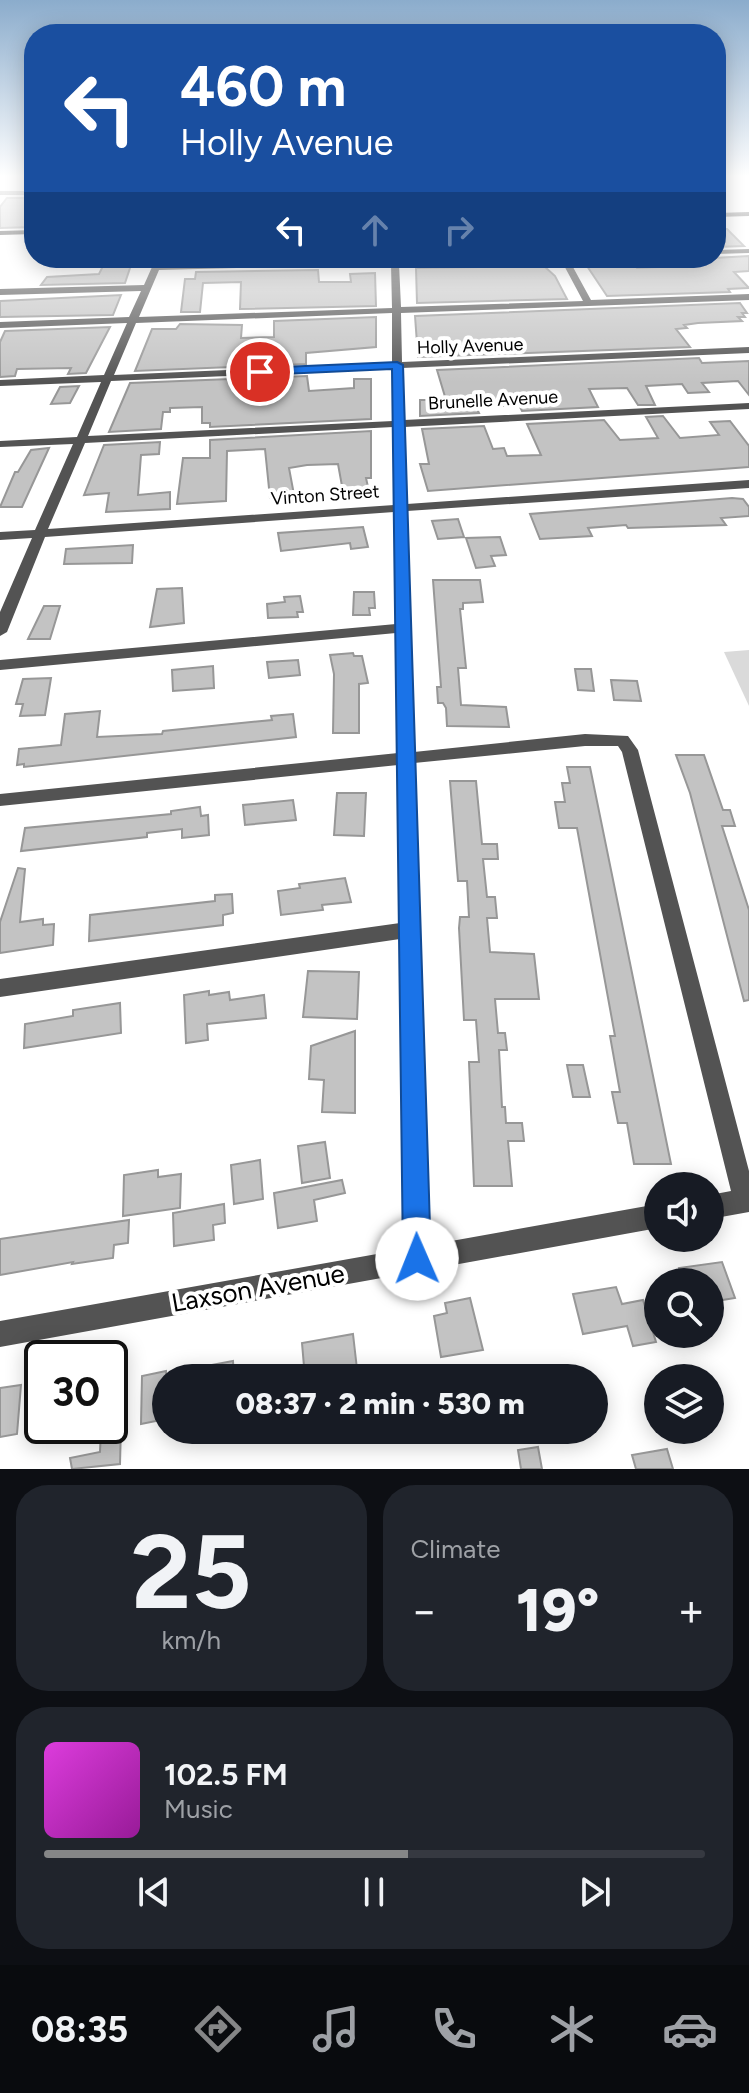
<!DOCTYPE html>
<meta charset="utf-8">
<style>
:root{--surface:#171b24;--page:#20242c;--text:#f1f3f6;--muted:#9ea1a6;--line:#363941;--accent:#858687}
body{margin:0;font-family:Figtree,sans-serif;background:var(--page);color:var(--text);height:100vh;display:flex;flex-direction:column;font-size:30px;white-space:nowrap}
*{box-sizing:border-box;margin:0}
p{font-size:26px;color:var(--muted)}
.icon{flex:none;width:44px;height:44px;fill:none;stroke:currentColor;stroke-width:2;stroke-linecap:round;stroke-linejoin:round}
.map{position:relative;height:1469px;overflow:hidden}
.side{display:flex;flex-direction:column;gap:16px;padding:16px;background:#0d0f14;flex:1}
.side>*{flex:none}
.banner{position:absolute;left:24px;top:24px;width:702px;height:244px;border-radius:32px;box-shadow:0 4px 20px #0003;background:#1a4fa0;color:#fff;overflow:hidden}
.controls{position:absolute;left:644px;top:1172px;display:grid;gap:16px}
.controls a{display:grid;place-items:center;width:80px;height:80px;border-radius:50%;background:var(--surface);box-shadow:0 4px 20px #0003;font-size:40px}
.speed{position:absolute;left:24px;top:1340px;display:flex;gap:16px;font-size:40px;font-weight:700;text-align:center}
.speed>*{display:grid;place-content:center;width:104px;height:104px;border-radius:50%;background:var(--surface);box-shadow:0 4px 20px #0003;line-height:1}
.speed .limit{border:4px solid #111;border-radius:12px;background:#fff;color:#111}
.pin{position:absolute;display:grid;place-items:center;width:68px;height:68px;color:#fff;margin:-34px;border:4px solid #fff;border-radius:50%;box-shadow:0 2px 8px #0007}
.me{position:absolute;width:88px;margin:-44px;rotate:359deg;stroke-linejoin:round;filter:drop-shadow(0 0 6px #0008)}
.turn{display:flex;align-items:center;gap:28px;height:168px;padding:0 24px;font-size:36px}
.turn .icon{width:104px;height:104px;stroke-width:2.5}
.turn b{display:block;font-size:56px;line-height:68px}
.lanes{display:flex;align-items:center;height:76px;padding:0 24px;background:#0003;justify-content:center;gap:40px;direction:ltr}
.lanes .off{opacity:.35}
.big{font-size:60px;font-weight:800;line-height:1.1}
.side .widget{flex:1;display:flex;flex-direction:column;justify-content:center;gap:12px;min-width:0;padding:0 28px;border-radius:32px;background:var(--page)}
.side .dial{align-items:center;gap:0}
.dial b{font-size:104px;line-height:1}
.song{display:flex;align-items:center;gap:24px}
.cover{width:96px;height:96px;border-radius:12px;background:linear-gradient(135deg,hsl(300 70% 55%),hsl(300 70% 35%))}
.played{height:8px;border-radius:4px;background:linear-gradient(90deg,var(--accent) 55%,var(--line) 55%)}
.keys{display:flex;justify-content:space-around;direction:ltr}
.heat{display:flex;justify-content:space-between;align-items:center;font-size:44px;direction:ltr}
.side .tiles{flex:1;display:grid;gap:16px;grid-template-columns:1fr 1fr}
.widget:last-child{grid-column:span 2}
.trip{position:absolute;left:152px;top:1364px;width:456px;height:80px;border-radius:40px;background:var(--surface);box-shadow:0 4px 20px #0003;font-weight:800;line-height:80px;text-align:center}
.tab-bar{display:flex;height:128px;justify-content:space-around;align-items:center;background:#090b0e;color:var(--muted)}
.tab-bar .icon{width:56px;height:56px}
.tab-bar .on{color:var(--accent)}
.tab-bar b{font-size:36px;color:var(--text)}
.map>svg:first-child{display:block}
.green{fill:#dadada}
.building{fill:#c3c3c3;stroke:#979797;stroke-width:2}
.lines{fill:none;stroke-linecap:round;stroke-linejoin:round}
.street{fill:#535353;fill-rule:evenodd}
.secondary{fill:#202020;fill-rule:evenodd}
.route{fill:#1a73e8;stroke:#114b97;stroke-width:2}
.labels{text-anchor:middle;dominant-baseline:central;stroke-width:8;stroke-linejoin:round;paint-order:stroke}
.far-street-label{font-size:18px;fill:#000;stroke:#fff}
.near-street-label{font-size:26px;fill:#000;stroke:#fff}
</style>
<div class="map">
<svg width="749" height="1469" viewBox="0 0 749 1469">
<rect width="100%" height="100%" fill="#fff"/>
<!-- green -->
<path class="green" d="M749 650V706L724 652Z"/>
<!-- building -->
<path class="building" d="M7 198H34V227L0 228V207Z
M716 229H727L744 246 716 247Z
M749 256V271L734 272 749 288 728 289 730 292 607 296 585 263 633 262 637 268 680 266 678 260Z
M105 262H132L125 283 41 285 47 277 99 274Z
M544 266 555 276 567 299 417 303 416 268Z
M318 270 319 282H351L350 274 375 273 376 306 240 309 241 282 203 283 200 312H181L185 279H195L196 272Z
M121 295 113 315 0 317V301Z
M740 303 747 313H742L745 317H738L742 321 698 323 684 325 687 328 676 329 690 347 418 357 415 316Z
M376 317V347L306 353V364L135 371 152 329H176L180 324 242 325 241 338 274 337V321Z
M110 327 86 373 68 374 71 368 17 369 15 376 0 377V342L5 331Z
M699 358 702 363 749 361V395L738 381 702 383 709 392 688 393 682 384 646 386 655 405H638L627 388 589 389 598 407 522 411 519 405 476 407 479 413 420 416V400H446L437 370Z
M307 376 309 391 354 388V379H371V419L210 427V423H202V407L170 408V412H163L161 429 109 432 130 383Z
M79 386 70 403 51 404 60 387Z
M663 416 680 438 719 435 710 422 730 421 749 446V467L428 491 420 464H429L422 429 484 426 493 449 504 448 507 456 541 455 527 424 604 420 620 440 658 438 646 417Z
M371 431V478H366L370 496 344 497 338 464 307 465 289 468 295 500 273 502V498H270L265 449 227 451 226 501 177 504 183 458H210V440Z
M160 442 159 454 141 455 138 495 170 492V509L106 512 109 493 84 495 104 445Z
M49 448 22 507H0L15 472H18L31 450Z
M732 498 743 499 749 507V516L721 518 726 525 628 528 626 525 588 528 592 536 540 539 530 514Z
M458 519 464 537 438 539 432 521Z
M363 527 368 547 351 549 350 543 281 551 278 533Z
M500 537 506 555 491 556 495 566 476 568 466 538Z
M133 545 132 563 64 564 66 549Z
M433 580H480L483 602 463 603V609H460L466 668H458L461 705 506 707 509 727 447 726 446 708 443 703H438L437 687H441Z
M182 588 184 623 150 627 157 589Z
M354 592H374L375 608H369L370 615H353Z
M300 596 303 612H297L298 617 268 618 267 604 285 602 284 597Z
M44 606H60L50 639H28Z
M353 653 354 656H362L368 683 359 684V733H333L334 674 330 655Z
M298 660 300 675 269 678 267 662Z
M213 666 214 688 173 691 172 670Z
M575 669H591L594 691 578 690Z
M51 678 45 715 20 716 23 704H16L23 679Z
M611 680 637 681 641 701 614 700Z
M100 711 97 737 162 734 163 731 272 720 271 716 293 714 296 737 24 767V764L17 765 19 749 61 745 65 714Z
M676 755H704L723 810H730L735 826H722L749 910V1000L744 1001 690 793Z
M567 767H590L671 1164H634L627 1123H618L612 1092H620L610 1036H615L577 828H559L555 802H565L562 783H570Z
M450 781H476L482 844H497L498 859H483L487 897H495L497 918H487L490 952 534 954 539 999H495L498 1033H505L507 1050H499L502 1107H505L506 1123H522L524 1141H508L512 1186H474L469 1062H479L476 1020H464L459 928 460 917H469L467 881H458Z
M337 793H366L364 836 334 835Z
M293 800 296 820 245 825 243 805Z
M200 807 201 816 208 815 209 835 182 838V829L147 833V837L21 851 25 828 171 814V811Z
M18 868 25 869 20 922 43 919V925L54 924 53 945 0 953V922Z
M345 878 351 902 322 905 323 910 281 915 278 891 300 888 299 884Z
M232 894 233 913 223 915V925L89 941 90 915 215 901V895Z
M308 971 359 972 357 1019 303 1017Z
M209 991V995L229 992 230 1000 264 995 266 1018 207 1024 208 1040 186 1043 184 995Z
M120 1003 121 1033 24 1048 25 1024 73 1016V1010Z
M355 1031V1113L322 1112 324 1080 309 1079 311 1046Z
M567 1065H583L590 1097H573Z
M325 1142 330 1178 302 1183 298 1146Z
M260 1160 263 1199 234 1204 231 1165Z
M158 1170V1177L181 1174 180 1208 123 1216 124 1175Z
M342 1180 345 1193 314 1200 317 1221 278 1228 274 1193Z
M224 1204 225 1223 213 1225 214 1240 174 1246 173 1213Z
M129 1220 128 1243 114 1245 113 1258 72 1264 73 1262 0 1275V1239Z
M722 1262 735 1298 710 1302V1282H684L679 1268Z
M616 1287 622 1304 643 1300 656 1342 633 1346 627 1326 583 1334 573 1294Z
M470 1298 483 1350 441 1357 434 1316 447 1313 445 1303Z
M353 1334 358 1378H305L302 1343Z
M233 1361 234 1378H186L185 1370Z
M166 1371V1419L141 1424 142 1376Z
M21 1385 17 1434 0 1437V1388Z
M121 1426 120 1464 72 1469 70 1458 100 1452 101 1429Z
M538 1447 542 1469H521L518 1450Z
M667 1449 673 1469H636L632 1455Z"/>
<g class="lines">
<!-- street -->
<path class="street" d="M0 191H34V195H0Z
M749 249V253L716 254V250Z
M156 258H164L161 265 391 258H520L516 260 399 264 401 307 583 301 560 258H568L591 300 749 294V300L401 313 402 362 749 347V353L402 368 404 420 749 403V409L404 427 407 504 749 480V488L407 511 414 752 585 734 628 736 638 750 749 1171V1212L710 1219V1195L731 1191 622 752 618 746H585L414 763 429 1245 658 1204V1228L0 1347V1321L405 1249 400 939 0 997V979L400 923 398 765 0 806V794L398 753 396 633 0 670V660L396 624 394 512 45 537 7 632 0 636V612L32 538 0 540V532L35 530 73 444 0 447V441L77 437 101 382 0 386V380L104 375 127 323 0 328V322L129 317 141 291 0 295V289L144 285ZM391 264 392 308 139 317 159 270ZM392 313V363L114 375 136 323ZM392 369 393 421 88 436 111 381ZM393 427 394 505 48 529 85 443Z"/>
<!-- secondary -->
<path class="secondary" d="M749 212V216L716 217V213Z
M34 230V234L0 235V231Z"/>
</g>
<!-- sky -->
<linearGradient id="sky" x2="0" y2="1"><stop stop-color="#8baccc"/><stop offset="0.46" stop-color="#fff"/><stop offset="1" stop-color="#fff" stop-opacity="0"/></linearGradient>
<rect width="749" height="383" fill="url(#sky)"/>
<!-- route -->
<path class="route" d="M397 362 403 365 431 1259 427 1269 417 1273 407 1269 403 1259 392 369 260 375 255 372 260 368Z"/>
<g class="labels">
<!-- far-street labels -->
<g class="far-street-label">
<text transform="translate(470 346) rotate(-2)">Holly Avenue</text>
<text transform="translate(493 400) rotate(-3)">Brunelle Avenue</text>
<text transform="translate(325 495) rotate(-4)">Vinton Street</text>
</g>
<!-- near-street labels -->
<g class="near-street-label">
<text transform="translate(258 1288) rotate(-10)">Laxson Avenue</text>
</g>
</g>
</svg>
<div class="controls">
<a><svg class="icon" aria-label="sound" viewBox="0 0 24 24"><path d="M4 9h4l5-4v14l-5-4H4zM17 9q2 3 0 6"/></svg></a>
<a><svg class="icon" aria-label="search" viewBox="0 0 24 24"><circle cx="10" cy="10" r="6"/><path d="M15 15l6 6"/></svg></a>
<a><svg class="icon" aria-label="layers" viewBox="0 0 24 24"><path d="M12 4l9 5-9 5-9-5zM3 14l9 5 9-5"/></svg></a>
</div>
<div class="speed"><div class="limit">30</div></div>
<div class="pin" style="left:260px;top:372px;background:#d93025"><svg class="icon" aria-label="arrive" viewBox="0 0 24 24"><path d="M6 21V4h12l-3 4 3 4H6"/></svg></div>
<svg class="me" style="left:417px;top:1259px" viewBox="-20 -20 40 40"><circle r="19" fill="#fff"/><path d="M0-13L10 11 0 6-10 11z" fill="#1a73e8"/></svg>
<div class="trip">08:37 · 2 min · 530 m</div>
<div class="banner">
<div class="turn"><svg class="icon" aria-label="left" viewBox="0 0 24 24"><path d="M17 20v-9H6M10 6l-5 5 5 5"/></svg><div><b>460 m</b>Holly Avenue</div></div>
<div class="lanes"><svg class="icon" aria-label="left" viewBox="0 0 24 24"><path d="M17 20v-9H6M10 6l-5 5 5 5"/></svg><svg class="icon off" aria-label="ahead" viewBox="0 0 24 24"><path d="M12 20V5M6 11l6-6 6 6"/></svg><svg class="icon off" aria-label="right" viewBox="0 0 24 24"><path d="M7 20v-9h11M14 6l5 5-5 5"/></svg></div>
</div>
</div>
<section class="side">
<div class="tiles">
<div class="widget dial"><b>25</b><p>km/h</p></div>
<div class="widget"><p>Climate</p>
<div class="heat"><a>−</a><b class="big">19°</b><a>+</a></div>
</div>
<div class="widget">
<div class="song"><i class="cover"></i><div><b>102.5 FM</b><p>Music</p></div></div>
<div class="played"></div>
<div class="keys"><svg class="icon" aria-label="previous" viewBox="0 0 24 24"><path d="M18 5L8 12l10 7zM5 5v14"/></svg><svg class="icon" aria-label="pause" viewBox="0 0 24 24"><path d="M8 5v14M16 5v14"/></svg><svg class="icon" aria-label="next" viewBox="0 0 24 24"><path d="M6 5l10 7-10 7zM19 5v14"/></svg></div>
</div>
</div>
</section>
<nav class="tab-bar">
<b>08:35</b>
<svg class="icon on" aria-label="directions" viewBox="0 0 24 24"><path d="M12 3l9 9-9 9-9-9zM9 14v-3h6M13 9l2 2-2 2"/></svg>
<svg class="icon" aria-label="music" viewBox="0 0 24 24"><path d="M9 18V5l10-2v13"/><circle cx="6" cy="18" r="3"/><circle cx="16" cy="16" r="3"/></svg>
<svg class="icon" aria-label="phone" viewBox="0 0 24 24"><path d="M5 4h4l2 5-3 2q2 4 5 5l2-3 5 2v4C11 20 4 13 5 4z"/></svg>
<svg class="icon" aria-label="climate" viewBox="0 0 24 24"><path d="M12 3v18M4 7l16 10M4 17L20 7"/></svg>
<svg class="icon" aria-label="car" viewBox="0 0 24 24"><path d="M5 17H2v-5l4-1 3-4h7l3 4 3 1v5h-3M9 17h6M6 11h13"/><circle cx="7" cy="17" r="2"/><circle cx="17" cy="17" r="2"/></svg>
</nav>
